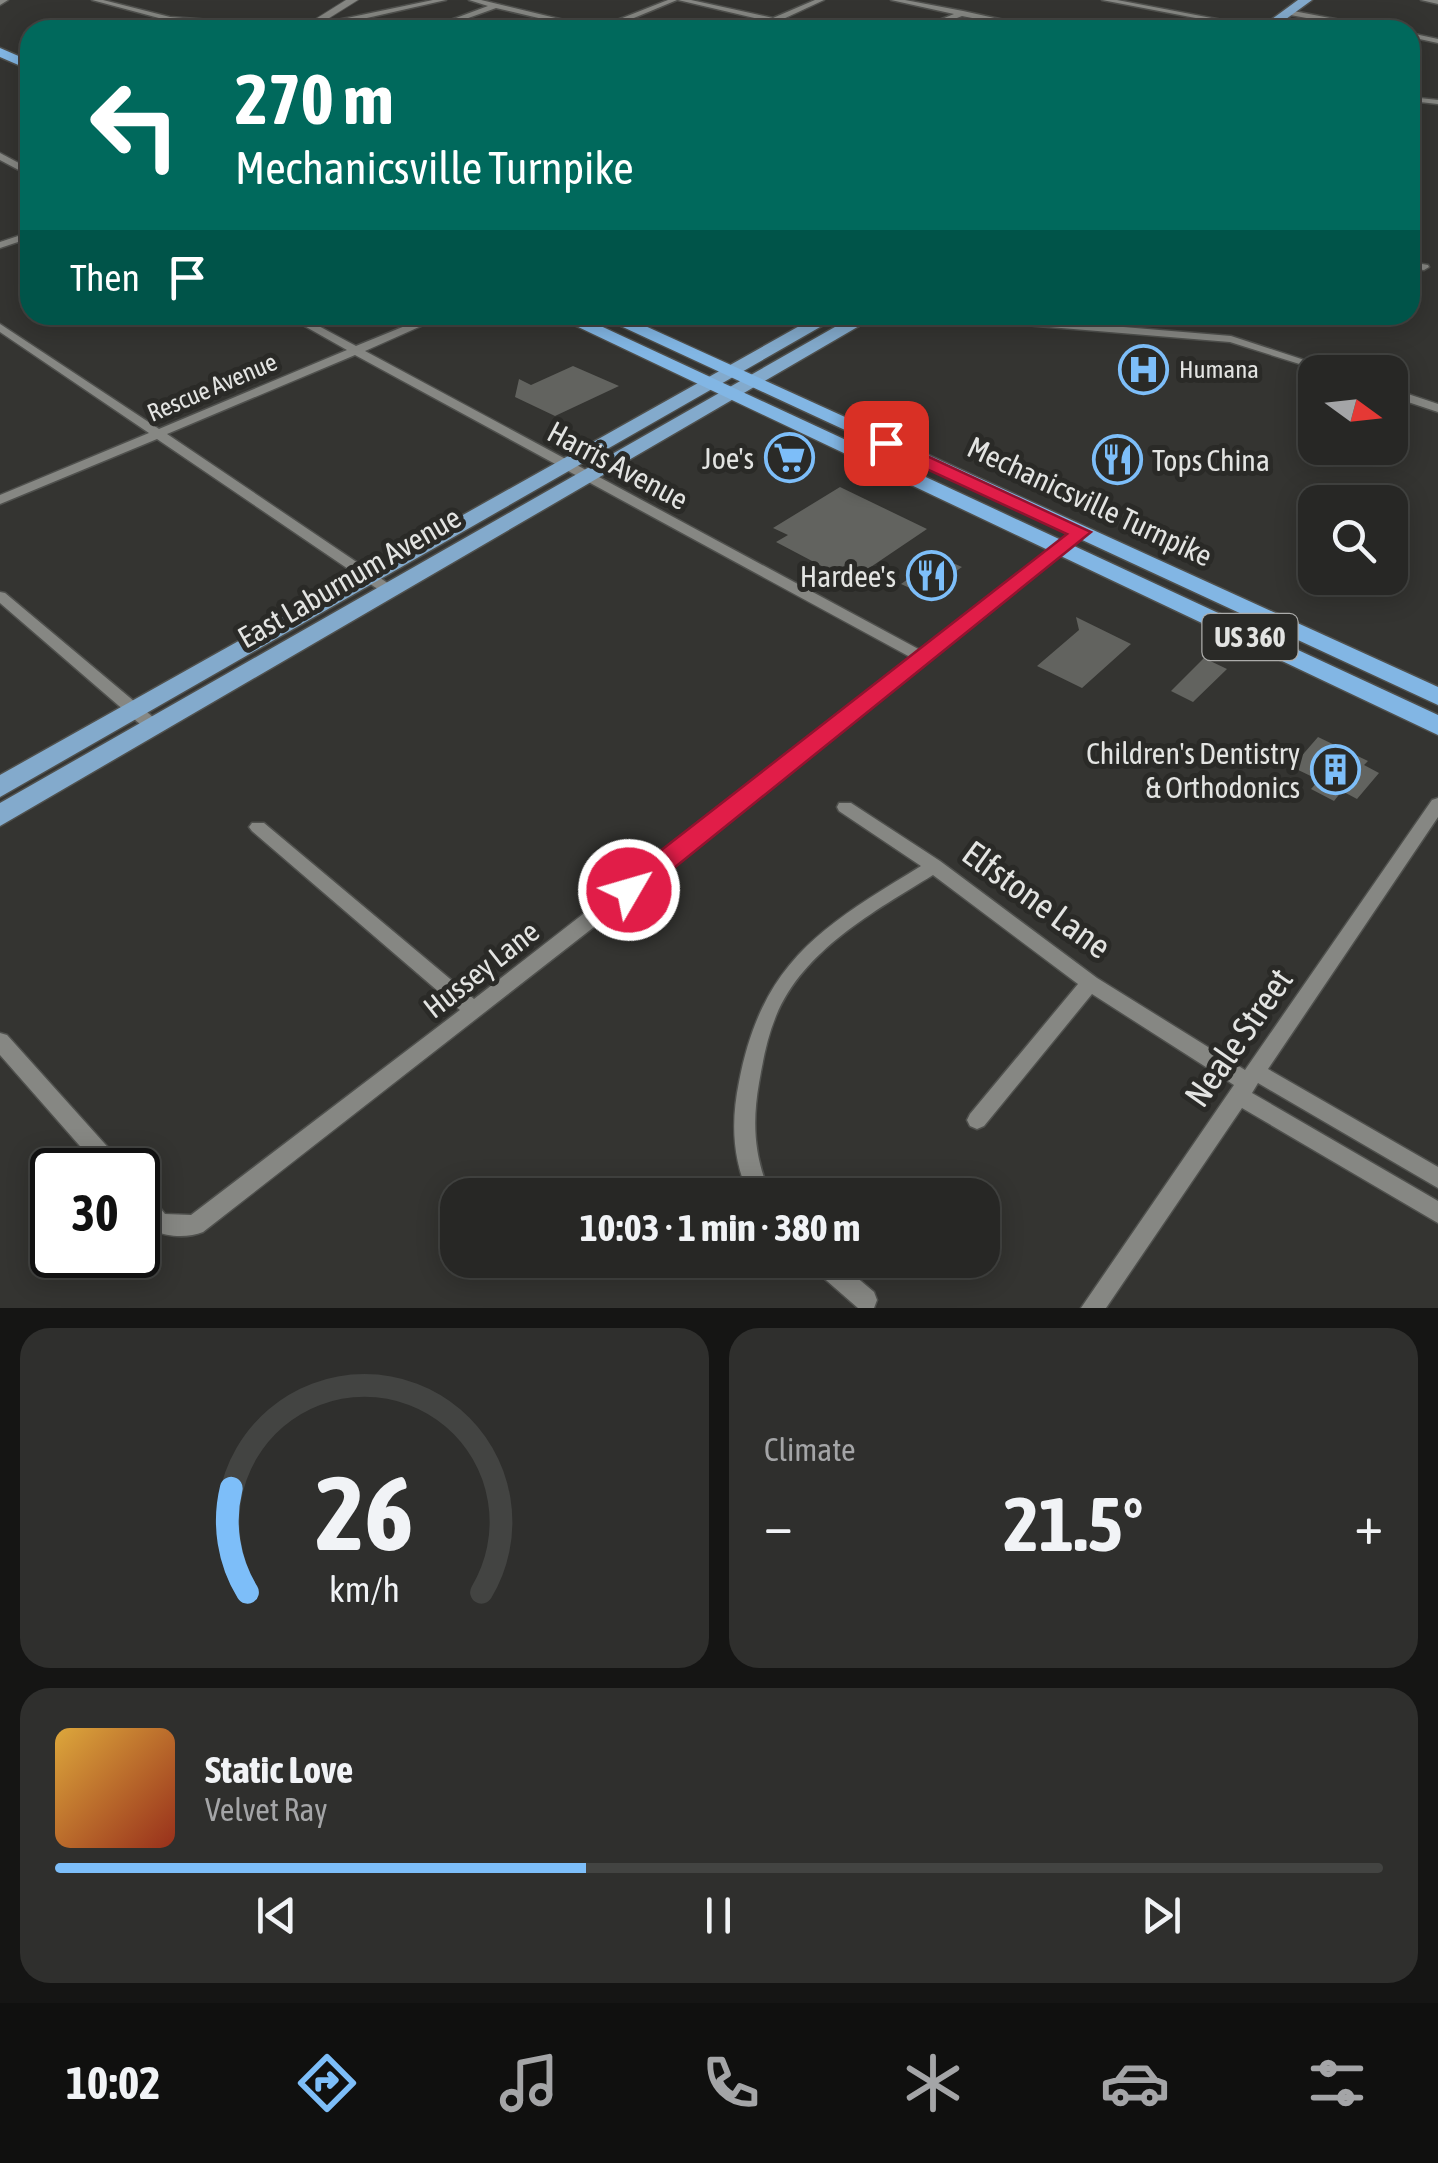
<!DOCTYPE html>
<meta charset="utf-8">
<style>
:root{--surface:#272725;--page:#2f2f2d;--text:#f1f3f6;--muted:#a4a5a7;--line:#434442;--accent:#7dbef9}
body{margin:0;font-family:"Asap Condensed",sans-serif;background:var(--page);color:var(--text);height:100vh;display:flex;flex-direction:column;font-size:38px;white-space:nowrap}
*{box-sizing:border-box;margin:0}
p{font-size:32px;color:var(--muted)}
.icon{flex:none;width:55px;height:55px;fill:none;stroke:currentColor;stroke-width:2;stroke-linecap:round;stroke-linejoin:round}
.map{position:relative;height:1308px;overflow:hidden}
.sheet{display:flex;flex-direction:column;gap:20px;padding:20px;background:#151514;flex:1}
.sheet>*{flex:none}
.guide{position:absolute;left:20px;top:20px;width:1400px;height:305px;border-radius:30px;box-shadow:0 5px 25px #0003,0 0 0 2px var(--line);background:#00695c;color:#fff;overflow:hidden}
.needle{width:65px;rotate:105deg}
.tools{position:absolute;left:1298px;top:355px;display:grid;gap:20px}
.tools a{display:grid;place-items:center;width:110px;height:110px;border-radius:20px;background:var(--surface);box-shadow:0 5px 25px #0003,0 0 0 2px var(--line);font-size:50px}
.speed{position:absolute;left:30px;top:1148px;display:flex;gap:20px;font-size:50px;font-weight:700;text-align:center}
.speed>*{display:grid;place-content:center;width:130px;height:130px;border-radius:50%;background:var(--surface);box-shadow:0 5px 25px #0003,0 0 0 2px var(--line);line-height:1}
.speed .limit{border:5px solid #111;border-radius:15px;background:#fff;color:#111}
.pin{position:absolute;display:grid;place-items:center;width:85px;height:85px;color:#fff;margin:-42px;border-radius:20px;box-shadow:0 5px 15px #0006}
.me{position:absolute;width:110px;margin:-55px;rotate:52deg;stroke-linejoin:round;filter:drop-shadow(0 0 8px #0008)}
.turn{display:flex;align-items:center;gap:35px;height:210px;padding:0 50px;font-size:45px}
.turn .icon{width:130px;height:130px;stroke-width:2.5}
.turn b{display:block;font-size:70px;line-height:85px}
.then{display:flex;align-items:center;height:95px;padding:0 50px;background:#0003;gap:20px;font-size:38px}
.big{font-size:75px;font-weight:700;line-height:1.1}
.sheet .widget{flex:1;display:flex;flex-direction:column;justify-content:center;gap:15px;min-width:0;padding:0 35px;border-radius:30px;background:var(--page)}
.sheet .dial{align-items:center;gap:0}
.dial svg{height:260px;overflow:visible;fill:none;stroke:var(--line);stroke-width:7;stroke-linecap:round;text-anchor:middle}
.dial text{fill:var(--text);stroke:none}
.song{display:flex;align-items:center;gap:30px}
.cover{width:120px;height:120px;border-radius:15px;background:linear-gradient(135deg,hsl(40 70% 55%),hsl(10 70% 35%))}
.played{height:10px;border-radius:5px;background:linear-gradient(90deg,var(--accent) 40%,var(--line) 40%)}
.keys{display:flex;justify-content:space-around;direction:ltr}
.heat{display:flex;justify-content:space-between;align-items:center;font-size:55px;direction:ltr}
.sheet .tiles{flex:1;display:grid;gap:20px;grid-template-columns:1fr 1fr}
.widget:last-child{grid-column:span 2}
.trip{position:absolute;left:440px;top:1178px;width:560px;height:100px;border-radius:30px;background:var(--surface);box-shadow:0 5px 25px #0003,0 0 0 2px var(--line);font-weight:700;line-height:100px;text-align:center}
.tabs{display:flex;height:160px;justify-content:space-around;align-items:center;background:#10100f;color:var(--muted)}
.tabs .icon{width:70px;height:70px}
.tabs .selected{color:var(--accent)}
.tabs b{font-size:45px;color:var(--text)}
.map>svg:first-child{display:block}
.building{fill:#62635f}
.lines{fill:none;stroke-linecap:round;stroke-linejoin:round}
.minor-casing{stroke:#4f504d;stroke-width:3}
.tertiary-casing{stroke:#4f504d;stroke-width:2}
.primary-casing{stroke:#4f504d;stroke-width:3}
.trunk-casing{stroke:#4f504d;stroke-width:3}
.minor{fill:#868783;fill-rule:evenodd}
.tertiary{fill:#868783;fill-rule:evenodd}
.primary{fill:#83aacc;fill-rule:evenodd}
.trunk{fill:#82b6e4;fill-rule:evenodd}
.route{fill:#e11d48;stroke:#92132f;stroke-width:2.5}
.labels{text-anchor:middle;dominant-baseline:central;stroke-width:10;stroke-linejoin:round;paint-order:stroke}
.far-poi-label{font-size:25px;fill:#e3e4e2;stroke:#2a2a27;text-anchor:start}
.far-street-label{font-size:25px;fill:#e3e4e2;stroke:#2a2a27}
.shield{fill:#2a2a27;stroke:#acacaa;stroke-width:2.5}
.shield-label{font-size:28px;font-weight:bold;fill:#e3e4e2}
.poi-label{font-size:30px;fill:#e3e4e2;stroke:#2a2a27;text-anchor:end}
.street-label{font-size:30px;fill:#e3e4e2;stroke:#2a2a27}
.near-street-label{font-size:35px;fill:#e3e4e2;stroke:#2a2a27}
</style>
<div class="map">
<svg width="1438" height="1308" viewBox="0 0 1438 1308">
<rect width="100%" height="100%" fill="#343431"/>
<!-- building -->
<path class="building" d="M573 366 619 386 555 416 515 397 519 379 531 385Z
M840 487 927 529 850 581 776 542 788 535 773 528Z
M939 557 962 567 923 594 901 584Z
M1076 617 1131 644 1082 688 1037 666 1079 630Z
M1204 658 1227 669 1193 702 1171 691Z
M1318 737 1368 761 1364 765 1379 773 1357 799 1342 791 1334 801 1311 789 1319 780 1292 767Z"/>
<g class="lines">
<defs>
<path id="minor" d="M0 0H8L0 5Z
M92 0H103L170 17 304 27 433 0H446L314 30H282L170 21Z
M469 0H481L597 28 668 0H677L605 30H589L496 8 435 30H424L488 6Z
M678 0H691L773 18 815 0H824L781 20 822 30C806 30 787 21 772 24 763 26 758 30 748 30L767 21Z
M891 0H905L963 11 1049 30H1034L962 16 926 30H915L954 14Z
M1102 0H1117L1274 30H1258Z
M1421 0H1438V4Z
M1288 10 1382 28 1386 30H1371L1285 14Z
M1410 33 1438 39V43L1410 37Z
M1410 97 1438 100V104L1410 101Z
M0 153 30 169V176L0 160Z
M30 232V238L0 248V242Z
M1410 262 1428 265 1429 267 1424 270 1410 268Z
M285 315H298L356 346 432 315H446L365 351 922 651 1076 529H1086L1088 532 635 895 203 1232C183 1240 146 1237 138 1213 135 1207 138 1195 138 1188L146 1191 165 1214 191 1215 460 1010 252 831 249 827 252 823H264L474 999 912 658 355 355 167 434 395 588 397 591 395 594H385L157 439 0 504V495L149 433 0 332V324L159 429 347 350Z
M936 315H980L1231 336 1341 372H1325L1230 342 941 318Z
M1390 388 1438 404V412L1390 396Z
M0 592 5 593 160 723 162 727 160 731H148L0 603Z
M1438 798V817L1268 1069 1438 1167V1188L1258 1083 1252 1093 1438 1201V1223L1242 1108 1106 1308H1081L1234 1085 1092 994 984 1126 977 1129 970 1126 967 1120 970 1114 1078 984 933 875C875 911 803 950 776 1016 767 1038 763 1060 759 1083 752 1123 754 1158 771 1195H749C732 1158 731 1121 739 1082 762 961 823 926 921 866L839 811 837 807 839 803H851L940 861 1097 978 1245 1070 1432 800Z
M0 1033 7 1035 122 1163 125 1170H101L0 1055Z
M808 1260H836L874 1292 877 1300 874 1308H858L811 1267Z"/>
<path id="tertiary" d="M346 0H358L310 30H298Z"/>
<path id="primary" d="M1298 0H1312L1271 30H1257Z
M819 315H841L0 797V775Z
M856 315H878L0 826V803Z"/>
<path id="trunk" d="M0 48 30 61V70L0 57Z
M553 315H577L1438 715V735Z
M597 315H621L1438 687V705Z"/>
</defs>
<!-- minor casing -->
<use href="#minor" class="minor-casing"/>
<!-- tertiary casing -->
<use href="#tertiary" class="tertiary-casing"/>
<!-- primary casing -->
<use href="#primary" class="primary-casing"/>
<!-- trunk casing -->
<use href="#trunk" class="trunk-casing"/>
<!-- minor -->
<use href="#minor" class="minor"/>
<!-- tertiary -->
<use href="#tertiary" class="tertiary"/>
<!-- primary -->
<use href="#primary" class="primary"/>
<!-- trunk -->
<use href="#trunk" class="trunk"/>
</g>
<!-- route -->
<path class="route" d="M886 437 1091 532 638 897H619L615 890 619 883 1067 534 879 447V439Z"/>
<!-- icons -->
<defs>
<symbol id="hospital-ring" viewBox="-11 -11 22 22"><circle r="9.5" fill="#2a2a27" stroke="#7dbef9" stroke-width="1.5"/><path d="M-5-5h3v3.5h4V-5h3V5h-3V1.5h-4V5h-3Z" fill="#7dbef9"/></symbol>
<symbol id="supermarket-ring" viewBox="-11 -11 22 22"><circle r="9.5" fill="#2a2a27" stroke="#7dbef9" stroke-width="1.5"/><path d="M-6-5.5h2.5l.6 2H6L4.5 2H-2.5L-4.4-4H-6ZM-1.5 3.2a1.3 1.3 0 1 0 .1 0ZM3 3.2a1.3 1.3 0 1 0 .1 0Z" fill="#7dbef9"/></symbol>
<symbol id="restaurant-ring" viewBox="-11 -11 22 22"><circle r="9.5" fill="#2a2a27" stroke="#7dbef9" stroke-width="1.5"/><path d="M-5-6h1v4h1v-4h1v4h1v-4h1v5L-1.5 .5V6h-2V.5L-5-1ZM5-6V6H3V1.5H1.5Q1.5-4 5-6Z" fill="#7dbef9"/></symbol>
<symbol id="building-ring" viewBox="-11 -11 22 22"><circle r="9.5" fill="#2a2a27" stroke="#7dbef9" stroke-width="1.5"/><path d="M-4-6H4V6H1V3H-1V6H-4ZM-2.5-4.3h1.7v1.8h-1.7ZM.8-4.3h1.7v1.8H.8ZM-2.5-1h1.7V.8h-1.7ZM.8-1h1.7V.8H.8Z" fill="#7dbef9"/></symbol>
</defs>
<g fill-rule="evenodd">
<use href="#hospital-ring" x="1116" y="342" width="55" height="55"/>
<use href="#supermarket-ring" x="762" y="430" width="55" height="55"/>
<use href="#restaurant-ring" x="1090" y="432" width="55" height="55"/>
<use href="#restaurant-ring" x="904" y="548" width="55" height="55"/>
<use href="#building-ring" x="1308" y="742" width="55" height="55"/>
</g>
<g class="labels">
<!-- far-poi labels -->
<g class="far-poi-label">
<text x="1179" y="369">Humana</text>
</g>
<!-- far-street labels -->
<g class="far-street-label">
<text transform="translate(212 387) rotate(-23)">Rescue Avenue</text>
</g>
<!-- shield labels -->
<rect class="shield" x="1202.5" y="614" width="95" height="46" rx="8"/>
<g class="shield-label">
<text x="1250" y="637">US 360</text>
</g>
<!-- poi labels -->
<g class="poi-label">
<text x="754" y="458">Joe's</text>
<text x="1152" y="460" text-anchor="start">Tops China</text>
<text x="896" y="576">Hardee's</text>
<text x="1300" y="753">Children's Dentistry<tspan x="1300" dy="34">&amp; Orthodonics</tspan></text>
</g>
<!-- street labels -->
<g class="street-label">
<text transform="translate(618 465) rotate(28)">Harris Avenue</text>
<text transform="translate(1090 501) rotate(25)">Mechanicsville Turnpike</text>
<text transform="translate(349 577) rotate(-30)">East Laburnum Avenue</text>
<text transform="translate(481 969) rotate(-38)">Hussey Lane</text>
</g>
<!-- near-street labels -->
<g class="near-street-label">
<text transform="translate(1037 899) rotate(36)">Elfstone Lane</text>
<text transform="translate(1238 1037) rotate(-55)">Neale Street</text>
</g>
</g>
</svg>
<div class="tools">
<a><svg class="needle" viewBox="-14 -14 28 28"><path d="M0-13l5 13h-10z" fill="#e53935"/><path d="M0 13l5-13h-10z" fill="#a4a5a7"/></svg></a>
<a><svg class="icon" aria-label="search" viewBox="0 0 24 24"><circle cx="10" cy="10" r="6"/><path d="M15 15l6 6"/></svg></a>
</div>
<div class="speed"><div class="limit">30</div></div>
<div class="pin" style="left:886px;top:443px;background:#d93025"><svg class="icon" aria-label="arrive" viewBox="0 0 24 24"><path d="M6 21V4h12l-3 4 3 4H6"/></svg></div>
<svg class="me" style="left:629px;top:890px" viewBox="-20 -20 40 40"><circle r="17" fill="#e11d48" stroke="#fff" stroke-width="3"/><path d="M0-11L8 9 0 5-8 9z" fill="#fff"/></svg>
<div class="trip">10:03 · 1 min · 380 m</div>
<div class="guide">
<div class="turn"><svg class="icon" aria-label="left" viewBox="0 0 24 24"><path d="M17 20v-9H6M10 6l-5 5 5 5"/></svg><div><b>270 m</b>Mechanicsville Turnpike</div></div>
<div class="then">Then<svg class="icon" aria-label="arrive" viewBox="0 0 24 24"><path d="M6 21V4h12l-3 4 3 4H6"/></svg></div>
</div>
</div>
<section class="sheet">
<div class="tiles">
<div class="widget dial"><svg viewBox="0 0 100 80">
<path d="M14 69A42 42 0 1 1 86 69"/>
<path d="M14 69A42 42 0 0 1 9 37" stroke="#7dbef9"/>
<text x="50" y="56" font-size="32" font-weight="700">26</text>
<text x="50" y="72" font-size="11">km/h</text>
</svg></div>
<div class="widget"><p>Climate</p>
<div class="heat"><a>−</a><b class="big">21.5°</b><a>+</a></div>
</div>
<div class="widget">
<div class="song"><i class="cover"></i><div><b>Static Love</b><p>Velvet Ray</p></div></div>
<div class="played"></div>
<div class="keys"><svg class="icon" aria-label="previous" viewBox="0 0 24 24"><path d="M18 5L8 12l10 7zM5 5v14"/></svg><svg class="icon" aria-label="pause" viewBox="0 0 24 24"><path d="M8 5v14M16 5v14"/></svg><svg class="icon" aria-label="next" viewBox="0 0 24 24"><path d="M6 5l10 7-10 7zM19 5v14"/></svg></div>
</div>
</div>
</section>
<nav class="tabs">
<b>10:02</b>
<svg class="icon selected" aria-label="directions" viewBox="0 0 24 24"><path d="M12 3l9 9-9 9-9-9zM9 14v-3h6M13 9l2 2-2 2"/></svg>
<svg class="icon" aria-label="music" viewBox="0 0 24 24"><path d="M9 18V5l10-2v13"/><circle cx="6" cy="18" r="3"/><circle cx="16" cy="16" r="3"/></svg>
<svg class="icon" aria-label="phone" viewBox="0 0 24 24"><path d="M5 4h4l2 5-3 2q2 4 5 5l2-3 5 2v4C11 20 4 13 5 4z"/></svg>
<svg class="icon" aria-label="climate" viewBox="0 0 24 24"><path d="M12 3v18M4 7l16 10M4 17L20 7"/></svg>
<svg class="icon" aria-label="car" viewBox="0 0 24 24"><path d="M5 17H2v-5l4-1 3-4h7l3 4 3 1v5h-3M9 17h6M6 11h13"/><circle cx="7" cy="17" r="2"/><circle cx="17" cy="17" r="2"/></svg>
<svg class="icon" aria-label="filters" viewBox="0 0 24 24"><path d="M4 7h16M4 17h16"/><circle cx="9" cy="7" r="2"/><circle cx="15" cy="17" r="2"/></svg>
</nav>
